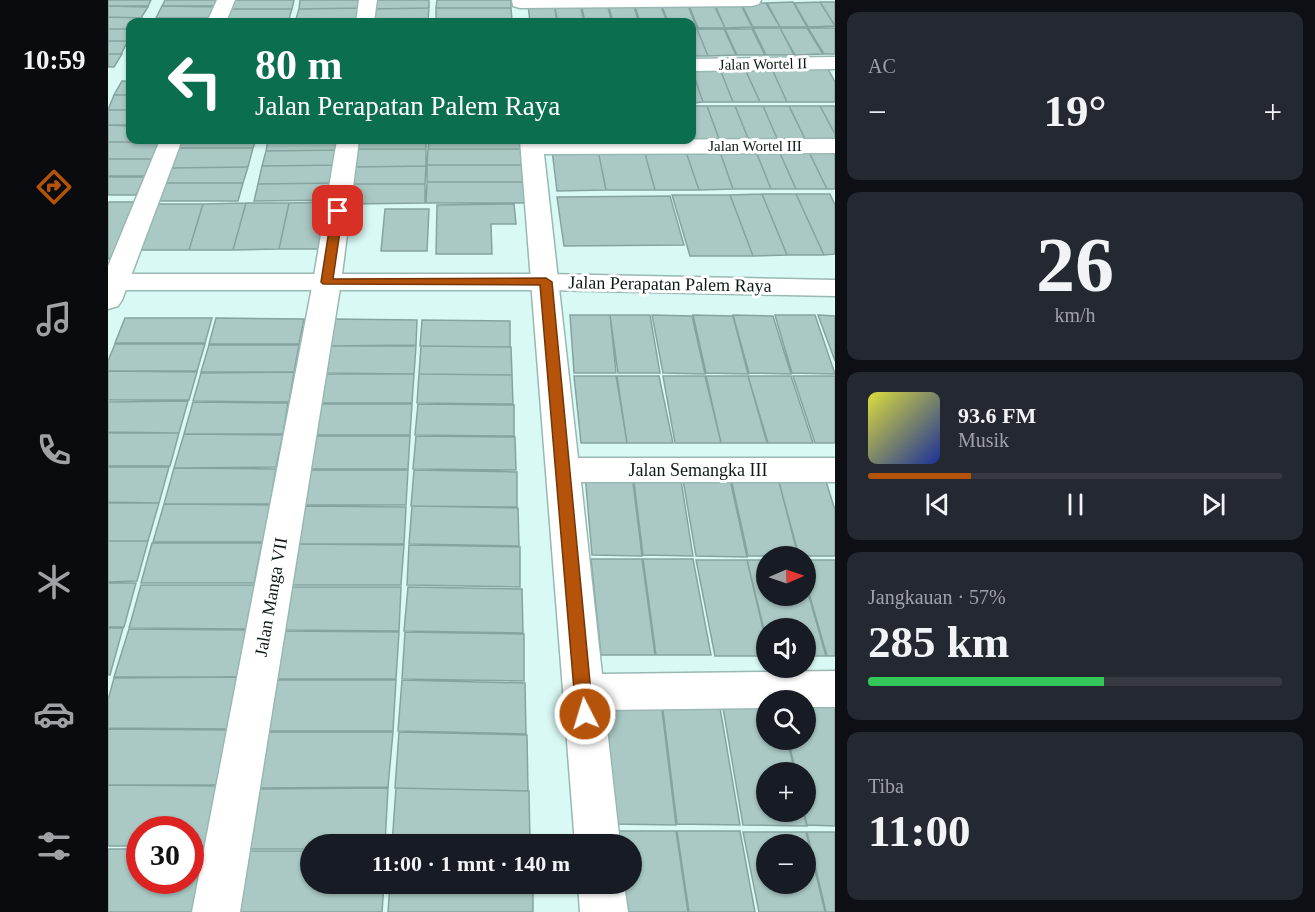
<!DOCTYPE html>
<html lang="id">
<meta charset="utf-8">
<style>
:root{--surface:#171b24;--page:#242831;--text:#f1f3f6;--muted:#9ea1a6;--line:#363941;--accent:#b45309}
body{margin:0;font-family:Georgia,serif;background:var(--page);color:var(--text);height:100vh;display:flex;flex-direction:column;font-size:22px;white-space:nowrap}
*{box-sizing:border-box;margin:0}
p{font-size:20px;color:var(--muted)}
.icon{flex:none;width:33px;height:33px;fill:none;stroke:currentColor;stroke-width:2;stroke-linecap:round;stroke-linejoin:round}
.map{position:relative;flex:1;overflow:hidden}
.panel{display:flex;flex-direction:column;gap:12px;padding:12px;background:#0d0f14;width:480px}
.panel>*{flex:none}
.guide{position:absolute;left:18px;top:18px;width:570px;height:126px;border-radius:12px;box-shadow:0 2px 4px #0004;background:#0b6e4f;color:#fff;overflow:hidden}
.needle{width:39px;rotate:88deg}
.buttons{position:absolute;left:648px;top:546px;display:grid;gap:12px}
.buttons a{display:grid;place-items:center;width:60px;height:60px;border-radius:50%;background:var(--surface);box-shadow:0 2px 4px #0004;font-size:30px}
.speed{position:absolute;left:18px;top:816px;display:flex;gap:12px;font-size:30px;font-weight:700;text-align:center}
.speed>*{display:grid;place-content:center;width:78px;height:78px;border-radius:50%;background:var(--surface);box-shadow:0 2px 4px #0004;line-height:1}
.speed .limit{border:9px solid #d22;background:#fff;color:#111}
.pin{position:absolute;display:grid;place-items:center;width:51px;height:51px;color:#fff;margin:-26px;border-radius:12px;box-shadow:0 3px 9px #0006}
.me{position:absolute;width:66px;margin:-33px;rotate:355deg;stroke-linejoin:round;filter:drop-shadow(0 0 4px #0008)}
.turn{display:flex;align-items:center;gap:21px;height:126px;padding:0 30px;font-size:27px}
.turn .icon{width:78px;height:78px;stroke-width:2.5}
.turn b{display:block;font-size:42px;line-height:51px}
.big{font-size:45px;font-weight:800;line-height:1.1}
.panel .tile{flex:1;display:flex;flex-direction:column;justify-content:center;gap:9px;min-width:0;padding:0 21px;border-radius:12px;background:var(--page)}
.panel .dial{align-items:center;gap:0}
.dial b{font-size:78px;line-height:1}
.song{display:flex;align-items:center;gap:18px}
.cover{width:72px;height:72px;border-radius:9px;background:linear-gradient(135deg,hsl(60 70% 55%),hsl(230 70% 35%))}
.played{height:6px;border-radius:3px;background:linear-gradient(90deg,var(--accent) 25%,var(--line) 25%)}
.keys{display:flex;justify-content:space-around;direction:ltr}
.heat{display:flex;justify-content:space-between;align-items:center;font-size:33px;direction:ltr}
.charge{height:9px;border-radius:4px;background:linear-gradient(90deg,#34c759 57%,var(--line) 0)}
.trip{position:absolute;left:192px;top:834px;width:342px;height:60px;border-radius:30px;background:var(--surface);box-shadow:0 2px 4px #0004;font-weight:800;line-height:60px;text-align:center}
main{display:flex;flex:1;min-height:0}
.tab-bar{display:flex;flex-direction:column;width:108px;justify-content:space-around;align-items:center;background:#090b0e;color:var(--muted)}
.tab-bar .icon{width:42px;height:42px}
.tab-bar .on{color:var(--accent)}
.tab-bar b{font-size:27px;color:var(--text)}
.map>svg:first-child{display:block}
.building{fill:#aac9c4;stroke:#86a49f;stroke-width:1.5;fill-rule:evenodd}
.lines{fill:none;stroke-linecap:round;stroke-linejoin:round}
.minor-casing{stroke:#99b8b3;stroke-width:3}
.tertiary-casing{stroke:#99b8b3;stroke-width:3}
.minor{fill:#fff;fill-rule:evenodd}
.tertiary{fill:#fff;fill-rule:evenodd}
.route{fill:#b45309;stroke:#753606;stroke-width:1.5}
.labels{text-anchor:middle;dominant-baseline:central;stroke-width:6;stroke-linejoin:round;paint-order:stroke}
.far-street-label{font-size:15px;fill:#0d1917;stroke:#fff}
.street-label{font-size:18px;fill:#0d1917;stroke:#fff}
</style>
<main>
<nav class="tab-bar">
<b>10:59</b>
<svg class="icon on" aria-label="directions" viewBox="0 0 24 24"><path d="M12 3l9 9-9 9-9-9zM9 14v-3h6M13 9l2 2-2 2"/></svg>
<svg class="icon" aria-label="music" viewBox="0 0 24 24"><path d="M9 18V5l10-2v13"/><circle cx="6" cy="18" r="3"/><circle cx="16" cy="16" r="3"/></svg>
<svg class="icon" aria-label="phone" viewBox="0 0 24 24"><path d="M5 4h4l2 5-3 2q2 4 5 5l2-3 5 2v4C11 20 4 13 5 4z"/></svg>
<svg class="icon" aria-label="climate" viewBox="0 0 24 24"><path d="M12 3v18M4 7l16 10M4 17L20 7"/></svg>
<svg class="icon" aria-label="car" viewBox="0 0 24 24"><path d="M5 17H2v-5l4-1 3-4h7l3 4 3 1v5h-3M9 17h6M6 11h13"/><circle cx="7" cy="17" r="2"/><circle cx="17" cy="17" r="2"/></svg>
<svg class="icon" aria-label="filters" viewBox="0 0 24 24"><path d="M4 7h16M4 17h16"/><circle cx="9" cy="7" r="2"/><circle cx="15" cy="17" r="2"/></svg>
</nav>
<div class="map">
<svg width="727" height="912" viewBox="0 0 727 912">
<rect width="100%" height="100%" fill="#d9f9f4"/>
<!-- building -->
<path class="building" d="M0 0H43L40 6H0Z
M57 0H114L111 6H54Z
M124 0H186L184 9H121Z
M192 0H255L254 8 191 9Z
M264 0H321V8L263 9Z
M329 0H403V8H328Z
M685 2 699 27H672L659 3Z
M712 2H727V26Z
M712 2 727 26 700 27 686 3Z
M579 3 589 28H584V22H560L553 4Z
M580 3H605L617 28H590Z
M606 3H632L644 27 617 28Z
M633 3H658L672 27H645Z
M446 4H472L476 22H450Z
M446 4 449 22H422L420 5Z
M473 4H499L504 22H477Z
M500 4H525L531 22H505Z
M526 4H552L559 22H532Z
M0 6 40 7 33 18 0 17Z
M54 6 111 7 106 18H48Z
M254 8 253 19H188L191 9Z
M321 8 320 20 262 21 263 9Z
M328 8H403L404 20H328Z
M121 9H184L180 22H116Z
M0 17 34 18 31 22H22V29H0Z
M48 18H106L104 22H45Z
M188 19H253L252 22H187Z
M320 20V22H262V21Z
M328 20H404V22H327Z
M645 28H672L686 55H658Z
M672 28H699L715 54 687 55Z
M700 28H727V54H716Z
M0 29H22V37L20 41H0Z
M584 29H589L600 56H584Z
M589 29H616L628 55 600 56Z
M617 29H644L657 55H629Z
M0 41H20L13 54H0Z
M0 54H14L6 67H0Z
M612 69 625 102H595L584 70Z
M612 69H637L652 102H625Z
M637 69H664L679 102H652Z
M664 69H720L727 82V102H679Z
M584 70 595 102 584 103Z
M14 81H22V95H6Z
M6 95H22V110H0Z
M584 106H599L613 144 584 140Z
M599 106H627L642 143 613 144Z
M627 106H655L671 143H642Z
M655 106H681L699 143H671Z
M681 106H712L727 134V143H699Z
M712 106H727V134Z
M0 110H22V125H0Z
M0 125 22 126V140H53L52 142H0Z
M71 140H148L145 148H68Z
M160 140H238L237 150 158 151Z
M248 140H318V149H247Z
M321 140H413V149H320Z
M0 142H52L44 159H0Z
M68 148H145L140 167 60 168Z
M699 148H727V189H719Z
M699 148 719 189H688L670 149Z
M247 149H318V166L245 167Z
M320 149H413L415 165H319Z
M577 149H611L625 189 591 190Z
M577 149 591 190H547L536 150Z
M611 149H647L663 189H625Z
M647 149H670L688 189H663Z
M237 150 235 165 154 166 158 151Z
M444 150H490L498 190 449 191Z
M490 150H536L547 190H498Z
M0 159H44L37 176H0Z
M235 165 233 183 150 184 154 166Z
M319 165H415L416 182H319Z
M318 166 317 184H243L245 167Z
M140 167 135 183H54L60 168Z
M0 177H37L28 195H0Z
M319 182H416L417 203H318Z
M54 183H135L130 201H47Z
M233 183 231 200 146 201 150 184Z
M243 184H317V203L241 204Z
M654 194H688L716 255H679Z
M654 194 679 255 645 256 622 195Z
M688 194H722L727 205V254L716 255Z
M564 195H622L645 256H582Z
M562 196 576 245 456 246 449 197Z
M0 202H28L4 259H0Z
M227 202 221 249H171L181 203Z
M138 203 125 250H81L95 204Z
M138 203H181L171 249 125 250Z
M50 204H95L81 250H32Z
M406 204 408 224H383L384 254H328L329 205Z
M277 209H321L319 251H273Z
M462 315H502L508 373H466Z
M502 315H542L552 373H510Z
M544 315 584 316 597 374 555 373Z
M585 315 625 316 640 374 598 373Z
M625 315 665 316 683 374 641 373Z
M667 315H707L727 374 684 373Z
M710 315 727 316V361Z
M17 318H104L97 343H7Z
M108 318 196 319 191 344H101Z
M222 319 309 320 308 345 217 346Z
M314 320 402 321V347L312 346Z
M7 344H97L89 371H0V361Z
M101 345H191L186 372H93Z
M217 346H308L306 374 213 373Z
M313 346 403 347 404 375 311 374Z
M0 371 89 372 81 400H0Z
M186 372 181 402 85 401 93 373Z
M213 374H306L304 403H208Z
M311 374 404 375 405 404 309 403Z
M466 376H508L519 443H473Z
M509 376H551L565 443H519Z
M555 376H597L613 443H567Z
M598 376H640L659 443H613Z
M640 376H683L705 443H660Z
M685 376H727V443H707Z
M80 401 71 433 0 432V402Z
M85 402 180 403 175 434H76Z
M208 404H304L302 435H203Z
M310 404 406 405V436L307 435Z
M0 433H71L62 466H0Z
M76 434 175 435 168 467 66 468Z
M203 436H302L300 469H198Z
M308 436 407 437 408 470 305 469Z
M0 467H61L51 503 0 502Z
M66 468 168 469 162 504H56Z
M198 470H300L298 505H192Z
M306 470 409 472V507L303 506Z
M477 474H524L534 556 484 555Z
M525 474H572L585 556 535 555Z
M574 474 621 475 639 557 588 556Z
M622 474 669 475 691 556H640Z
M669 474 716 475 727 510V556H690Z
M0 503H51L40 541H0Z
M56 504 162 505 155 542H45Z
M192 506 298 507 296 544H186Z
M304 506 410 508 411 546 301 544Z
M0 541H40L29 581 0 582Z
M44 543H154L146 583H33Z
M186 544 296 545 293 585H180Z
M301 545 412 547V587L299 585Z
M483 559H534L547 655H493Z
M535 559H585L603 655H548Z
M588 560H639L658 642V656H607Z
M639 560H658V596H698V586L718 656H698V628H658V638Z
M698 560H727V656H719L698 583Z
M0 583H28L16 627H0Z
M33 585H147L139 629 21 628Z
M180 587H293L291 631 173 630Z
M300 587 414 589 415 633 296 631Z
M0 628H15L2 675H0Z
M21 629 138 630 129 677H6Z
M173 631 291 632 288 679H165Z
M297 632 416 634V681L294 679Z
M129 677 119 729 0 728V700L6 678Z
M164 680H288L285 731H156Z
M294 680 417 683 418 734 290 731Z
M496 701 553 702 568 825 506 824Z
M554 702H611L632 825 569 824Z
M614 702 658 703V740H679L687 772H658V812H695L699 826 635 825Z
M698 703H727V826L699 825 696 812 698 772H688L680 740H698Z
M0 729 119 730 109 785H0Z
M156 732H285L280 787 147 788Z
M291 732 419 735 420 791 287 788Z
M0 785 109 786 97 846H82V830H32V846H0Z
M280 788 277 844H202V849H138L147 789Z
M288 788 421 791 422 844H284Z
M506 831H568L580 912H513L511 884H524V844H507Z
M569 831H632L647 912H581Z
M635 832H698L717 912H651ZM658 844H698V884H658Z
M699 832H727V912H718Z
M0 849H32V880H82V849H97L85 912H0Z
M137 851H202V884H276L274 912H128Z
M282 884H425V912H280Z"/>
<g class="lines">
<defs>
<path id="minor" d="M109 0H127L118 22H99Z
M251 0H269L266 22H248Z
M404 0H653L651 4 644 6 412 8 405 6Z
M727 57V69L584 71V59Z
M727 139V153L436 154 470 458H727V482H473L494 674 727 671V707H698V700H658V708L497 710 512 844H467L412 140Z
M52 140H74L14 300 10 306 0 309V266Z
M229 140H251L233 282 132 912H84L205 282Z
M470 884H516L520 912H472Z"/>
<path id="tertiary" d="M0 274H438L727 280V296L438 290H0Z"/>
</defs>
<!-- minor casing -->
<use href="#minor" class="minor-casing"/>
<!-- tertiary casing -->
<use href="#tertiary" class="tertiary-casing"/>
<!-- minor -->
<use href="#minor" class="minor"/>
<!-- tertiary -->
<use href="#tertiary" class="tertiary"/>
</g>
<!-- route -->
<path class="route" d="M230 208 235 211 225 279 438 278 444 282 485 714 483 719 477 722 471 719 468 714 432 285 215 284 213 282 224 211Z"/>
<g class="labels">
<!-- far-street labels -->
<g class="far-street-label">
<text transform="translate(655 64) rotate(-1)">Jalan Wortel II</text>
<text x="647" y="146">Jalan Wortel III</text>
</g>
<!-- street labels -->
<g class="street-label">
<text transform="translate(562 284) rotate(1)">Jalan Perapatan Palem Raya</text>
<text x="590" y="470">Jalan Semangka III</text>
<text transform="translate(163 597) rotate(-80)">Jalan Manga VII</text>
</g>
</g>
</svg>
<div class="buttons">
<a><svg class="needle" viewBox="-14 -14 28 28"><path d="M0-13l5 13h-10z" fill="#e53935"/><path d="M0 13l5-13h-10z" fill="#9ea1a6"/></svg></a>
<a><svg class="icon" aria-label="sound" viewBox="0 0 24 24"><path d="M4 9h4l5-4v14l-5-4H4zM17 9q2 3 0 6"/></svg></a>
<a><svg class="icon" aria-label="search" viewBox="0 0 24 24"><circle cx="10" cy="10" r="6"/><path d="M15 15l6 6"/></svg></a>
<a>+</a>
<a>−</a>
</div>
<div class="speed"><div class="limit">30</div></div>
<div class="pin" style="left:230px;top:211px;background:#d93025"><svg class="icon" aria-label="arrive" viewBox="0 0 24 24"><path d="M6 21V4h12l-3 4 3 4H6"/></svg></div>
<svg class="me" style="left:477px;top:714px" viewBox="-20 -20 40 40"><circle r="17" fill="#b45309" stroke="#fff" stroke-width="3"/><path d="M0-11L8 9 0 5-8 9z" fill="#fff"/></svg>
<div class="trip">11:00 · 1 mnt · 140 m</div>
<div class="guide">
<div class="turn"><svg class="icon" aria-label="left" viewBox="0 0 24 24"><path d="M17 20v-9H6M10 6l-5 5 5 5"/></svg><div><b>80 m</b>Jalan Perapatan Palem Raya</div></div>
</div>
</div>
<section class="panel">
<div class="tile"><p>AC</p>
<div class="heat"><a>−</a><b class="big">19°</b><a>+</a></div>
</div>
<div class="tile dial"><b>26</b><p>km/h</p></div>
<div class="tile">
<div class="song"><i class="cover"></i><div><b>93.6 FM</b><p>Musik</p></div></div>
<div class="played"></div>
<div class="keys"><svg class="icon" aria-label="previous" viewBox="0 0 24 24"><path d="M18 5L8 12l10 7zM5 5v14"/></svg><svg class="icon" aria-label="pause" viewBox="0 0 24 24"><path d="M8 5v14M16 5v14"/></svg><svg class="icon" aria-label="next" viewBox="0 0 24 24"><path d="M6 5l10 7-10 7zM19 5v14"/></svg></div>
</div>
<div class="tile"><p>Jangkauan · 57%</p><b class="big">285 km</b><div class="charge"></div></div>
<div class="tile"><p>Tiba</p><b class="big">11:00</b></div>
</section>
</main>
